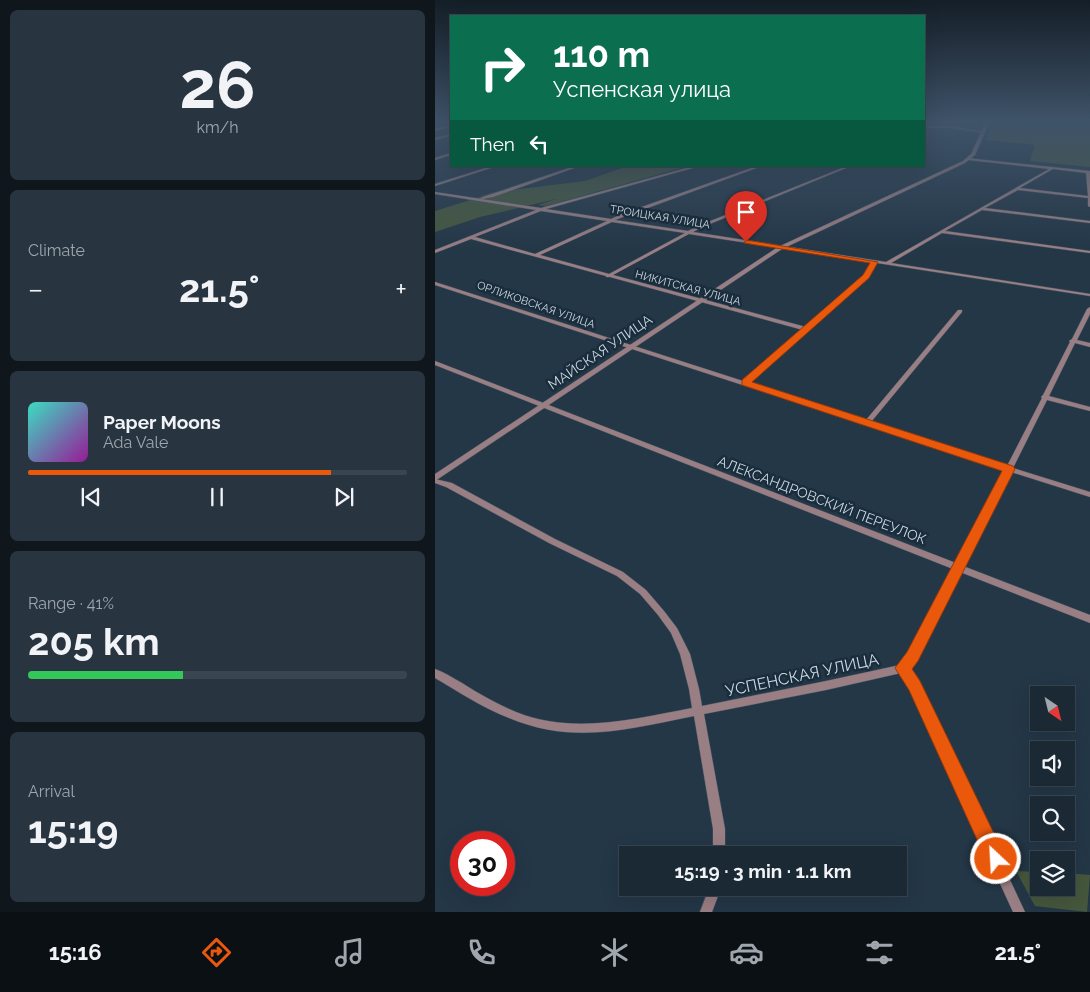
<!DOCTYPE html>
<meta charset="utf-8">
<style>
:root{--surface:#1b2935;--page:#283541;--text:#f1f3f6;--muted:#a0a6ad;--line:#394550;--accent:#ea580c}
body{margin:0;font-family:Raleway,sans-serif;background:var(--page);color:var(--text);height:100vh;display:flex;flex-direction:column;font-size:19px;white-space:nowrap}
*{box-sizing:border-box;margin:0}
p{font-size:16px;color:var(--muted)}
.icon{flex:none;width:28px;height:28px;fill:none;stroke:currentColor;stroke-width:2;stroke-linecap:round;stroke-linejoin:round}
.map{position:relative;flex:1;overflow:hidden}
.side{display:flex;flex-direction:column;gap:10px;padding:10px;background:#0f171d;width:435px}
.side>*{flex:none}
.guide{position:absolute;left:15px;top:15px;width:475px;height:152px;border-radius:0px;box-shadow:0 5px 20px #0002,0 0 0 1px var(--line);background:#0b6e4f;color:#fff;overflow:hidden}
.needle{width:32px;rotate:145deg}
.tools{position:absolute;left:595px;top:686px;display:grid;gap:10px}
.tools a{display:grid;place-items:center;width:45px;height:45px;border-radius:0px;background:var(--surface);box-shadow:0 5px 20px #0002,0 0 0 1px var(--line);font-size:25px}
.speed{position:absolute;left:15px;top:831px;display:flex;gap:10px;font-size:25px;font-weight:700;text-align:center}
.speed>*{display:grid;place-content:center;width:65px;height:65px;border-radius:50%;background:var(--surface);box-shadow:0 5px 20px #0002,0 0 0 1px var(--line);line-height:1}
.speed .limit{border:8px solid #d22;background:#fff;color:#111}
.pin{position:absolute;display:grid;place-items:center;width:42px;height:42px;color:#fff;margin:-51px -21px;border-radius:50% 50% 50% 0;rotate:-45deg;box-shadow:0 0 5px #0007}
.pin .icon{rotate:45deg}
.me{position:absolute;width:55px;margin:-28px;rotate:335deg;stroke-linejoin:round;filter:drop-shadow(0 0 4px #0008)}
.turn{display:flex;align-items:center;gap:18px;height:105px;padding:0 20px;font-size:22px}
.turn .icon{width:65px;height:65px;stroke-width:2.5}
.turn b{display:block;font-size:35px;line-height:42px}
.then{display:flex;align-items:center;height:48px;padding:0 20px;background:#0003;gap:10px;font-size:19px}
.big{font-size:38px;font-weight:700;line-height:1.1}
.side .card{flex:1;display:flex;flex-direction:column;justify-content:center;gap:8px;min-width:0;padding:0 18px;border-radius:8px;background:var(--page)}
.side .dial{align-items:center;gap:0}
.dial b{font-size:65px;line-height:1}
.song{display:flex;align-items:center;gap:15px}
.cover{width:60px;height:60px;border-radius:8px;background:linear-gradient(135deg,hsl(170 70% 55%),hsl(300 70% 35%))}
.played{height:5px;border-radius:2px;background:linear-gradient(90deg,var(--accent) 80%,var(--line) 80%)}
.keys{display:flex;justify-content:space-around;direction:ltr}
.heat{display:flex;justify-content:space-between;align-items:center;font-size:28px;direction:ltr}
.charge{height:8px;border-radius:4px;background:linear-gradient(90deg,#34c759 41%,var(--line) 0)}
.trip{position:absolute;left:184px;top:846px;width:288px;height:50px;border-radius:0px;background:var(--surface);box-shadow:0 5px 20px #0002,0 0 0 1px var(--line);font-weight:700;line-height:50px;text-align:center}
.tab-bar{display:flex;height:80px;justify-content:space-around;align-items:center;background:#0b1015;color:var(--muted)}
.tab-bar .icon{width:35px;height:35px}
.tab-bar .current{color:var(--accent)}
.tab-bar b{font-size:22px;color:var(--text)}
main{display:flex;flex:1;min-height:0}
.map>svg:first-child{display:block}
.green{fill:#45573d}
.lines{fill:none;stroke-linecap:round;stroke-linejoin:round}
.minor-casing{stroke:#425463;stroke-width:1}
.tertiary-casing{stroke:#425463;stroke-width:1}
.minor{fill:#997e83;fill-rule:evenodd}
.tertiary{fill:#997e83;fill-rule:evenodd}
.route{fill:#ea580c;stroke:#983908}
.labels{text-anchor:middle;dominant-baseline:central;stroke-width:5;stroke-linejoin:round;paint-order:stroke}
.far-street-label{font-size:11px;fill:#ccd8e2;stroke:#1a2d3c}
.street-label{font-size:14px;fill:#ccd8e2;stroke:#1a2d3c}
.near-street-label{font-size:16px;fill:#ccd8e2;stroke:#1a2d3c}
</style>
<main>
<section class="side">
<div class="card dial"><b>26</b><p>km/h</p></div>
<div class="card"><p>Climate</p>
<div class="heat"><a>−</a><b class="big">21.5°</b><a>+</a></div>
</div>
<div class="card">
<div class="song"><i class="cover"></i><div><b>Paper Moons</b><p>Ada Vale</p></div></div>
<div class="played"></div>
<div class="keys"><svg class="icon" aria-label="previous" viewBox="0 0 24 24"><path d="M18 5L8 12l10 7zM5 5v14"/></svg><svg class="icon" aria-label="pause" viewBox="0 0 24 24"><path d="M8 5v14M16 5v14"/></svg><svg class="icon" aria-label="next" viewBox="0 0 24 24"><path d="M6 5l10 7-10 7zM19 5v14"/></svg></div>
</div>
<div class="card"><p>Range · 41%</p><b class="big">205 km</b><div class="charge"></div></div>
<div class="card"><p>Arrival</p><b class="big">15:19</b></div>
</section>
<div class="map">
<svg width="655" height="912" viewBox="0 0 655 912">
<rect width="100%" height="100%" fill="#243747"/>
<!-- green -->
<path class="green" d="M558 121H655V167L595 161 600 145 551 140Z
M193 166H253L111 206 103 205 121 199 45 217 0 232V211L45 197 48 198 46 196 60 192 150 181Z
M581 871 604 872V888H631V873L655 875 652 912 600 906Z"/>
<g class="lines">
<defs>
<path id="minor" d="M489 126H516L549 132 548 133 516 128H489Z
M16 134V136L0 140V138Z
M16 153V155L0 160V158Z
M532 158 655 171V207L653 206V198L583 190 550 208 655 221V223L547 210 510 231 655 251V253L507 233 456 263 655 294V296L442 263 433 278 313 382 431 420 523 310H527V312L436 422 572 466 607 398 606 397 608 395 635 342 634 341 637 339 652 309 655 307V314L642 340 655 343V347L640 343 614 396 655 407V411L612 400 578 468 655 492V497L576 472 528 566 655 615V623L525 572 481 659 474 668 483 683 590 912H578L476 689 466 673 391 690 269 714 290 829V855H278V829L259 716C193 729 139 745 74 718 48 708 24 692 0 678V669C9 672 18 678 27 683 44 694 62 704 81 712 138 735 199 719 257 708L254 689 245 654 236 633 223 615 205 594 182 576 114 543 11 487 0 483V479L17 483 120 539 188 572 211 590 229 611 242 628 255 654 264 689 267 706 391 681 465 665 475 653 518 569 0 365V361L521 563 569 470 0 285V282L308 381 368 330 175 277H171V276L36 239 0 253V250L101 210 0 194V192L106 208 255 167 258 168 111 209 176 219 187 214 322 166H327L180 220 253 231 263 226 412 166H416L265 228 258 232 451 262 614 169 533 160ZM618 169 651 173 653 196 585 188ZM106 211 172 221 100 254 40 237ZM177 222 250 233 174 274 105 255ZM254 234 437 262 429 276 371 327 178 275Z
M57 166H62L0 186V184Z
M140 166H145L58 197 47 199 45 198Z
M274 888H286L277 912H265Z"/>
<path id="tertiary" d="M551 121H555L540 155 530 163 347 249 0 481V474L343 247 528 161 536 154Z
M16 125V127L0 131V129Z"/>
</defs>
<!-- minor casing -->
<use href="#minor" class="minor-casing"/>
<!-- tertiary casing -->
<use href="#tertiary" class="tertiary-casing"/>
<!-- minor -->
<use href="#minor" class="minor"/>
<!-- tertiary -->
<use href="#tertiary" class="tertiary"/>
</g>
<!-- sky -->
<linearGradient id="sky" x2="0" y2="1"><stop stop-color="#141e27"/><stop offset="0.49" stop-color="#3f5369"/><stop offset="1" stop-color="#3f5369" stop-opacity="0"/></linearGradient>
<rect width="655" height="249" fill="url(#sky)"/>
<!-- route -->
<path class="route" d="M311 240 443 262 434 278 317 382 578 466 580 469 483 661 477 669 485 681 568 852 571 859 568 866 561 869 554 866 474 690 460 668 472 652 567 471 307 385V380L428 275 435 263 309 243Z"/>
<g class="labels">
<!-- far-street labels -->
<g class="far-street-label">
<text transform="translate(225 217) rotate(9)">ТРОИЦКАЯ УЛИЦА</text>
<text transform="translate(253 288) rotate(15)">НИКИТСКАЯ УЛИЦА</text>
<text transform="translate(101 305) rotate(19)">ОРЛИКОВСКАЯ УЛИЦА</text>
</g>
<!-- street labels -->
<g class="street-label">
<text transform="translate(165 352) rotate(-34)">МАЙСКАЯ УЛИЦА</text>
<text transform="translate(387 500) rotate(21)">АЛЕКСАНДРОВСКИЙ ПЕРЕУЛОК</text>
</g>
<!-- near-street labels -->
<g class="near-street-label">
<text transform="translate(367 675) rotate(-12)">УСПЕНСКАЯ УЛИЦА</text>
</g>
</g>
</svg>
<div class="tools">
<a><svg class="needle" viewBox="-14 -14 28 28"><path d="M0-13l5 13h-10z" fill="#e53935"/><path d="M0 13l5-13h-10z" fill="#a0a6ad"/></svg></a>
<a><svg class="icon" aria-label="sound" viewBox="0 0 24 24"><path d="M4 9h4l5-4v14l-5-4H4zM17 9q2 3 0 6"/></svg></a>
<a><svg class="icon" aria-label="search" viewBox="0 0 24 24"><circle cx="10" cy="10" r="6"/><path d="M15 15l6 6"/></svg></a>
<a><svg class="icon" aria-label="layers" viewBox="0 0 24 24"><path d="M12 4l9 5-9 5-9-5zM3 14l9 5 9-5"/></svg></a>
</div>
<div class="speed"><div class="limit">30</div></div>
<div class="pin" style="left:311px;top:242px;background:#d93025"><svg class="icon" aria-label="arrive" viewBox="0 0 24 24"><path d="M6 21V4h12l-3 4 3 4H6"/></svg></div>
<svg class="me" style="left:561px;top:859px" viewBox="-20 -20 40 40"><circle r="17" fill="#ea580c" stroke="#fff" stroke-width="3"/><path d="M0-11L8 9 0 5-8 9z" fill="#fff"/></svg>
<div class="trip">15:19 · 3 min · 1.1 km</div>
<div class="guide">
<div class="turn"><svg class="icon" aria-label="right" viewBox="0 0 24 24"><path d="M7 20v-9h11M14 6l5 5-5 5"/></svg><div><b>110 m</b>Успенская улица</div></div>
<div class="then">Then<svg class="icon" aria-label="left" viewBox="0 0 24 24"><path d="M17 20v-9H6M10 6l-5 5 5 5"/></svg></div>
</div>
</div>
</main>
<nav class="tab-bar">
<b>15:16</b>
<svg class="icon current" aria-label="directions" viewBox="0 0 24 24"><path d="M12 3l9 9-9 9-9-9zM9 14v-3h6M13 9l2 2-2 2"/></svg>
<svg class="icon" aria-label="music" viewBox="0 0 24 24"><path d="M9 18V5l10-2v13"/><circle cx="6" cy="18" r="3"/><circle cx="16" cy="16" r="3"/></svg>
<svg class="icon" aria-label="phone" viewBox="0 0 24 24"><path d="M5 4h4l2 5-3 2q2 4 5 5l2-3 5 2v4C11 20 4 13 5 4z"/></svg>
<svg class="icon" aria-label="climate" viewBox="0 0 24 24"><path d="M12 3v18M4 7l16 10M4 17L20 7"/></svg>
<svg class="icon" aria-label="car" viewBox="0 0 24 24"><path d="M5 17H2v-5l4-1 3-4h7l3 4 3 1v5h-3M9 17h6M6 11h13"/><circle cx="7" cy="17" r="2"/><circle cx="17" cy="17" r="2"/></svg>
<svg class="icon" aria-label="filters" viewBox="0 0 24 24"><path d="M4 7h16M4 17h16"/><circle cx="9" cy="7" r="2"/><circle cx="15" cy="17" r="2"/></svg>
<b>21.5°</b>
</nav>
